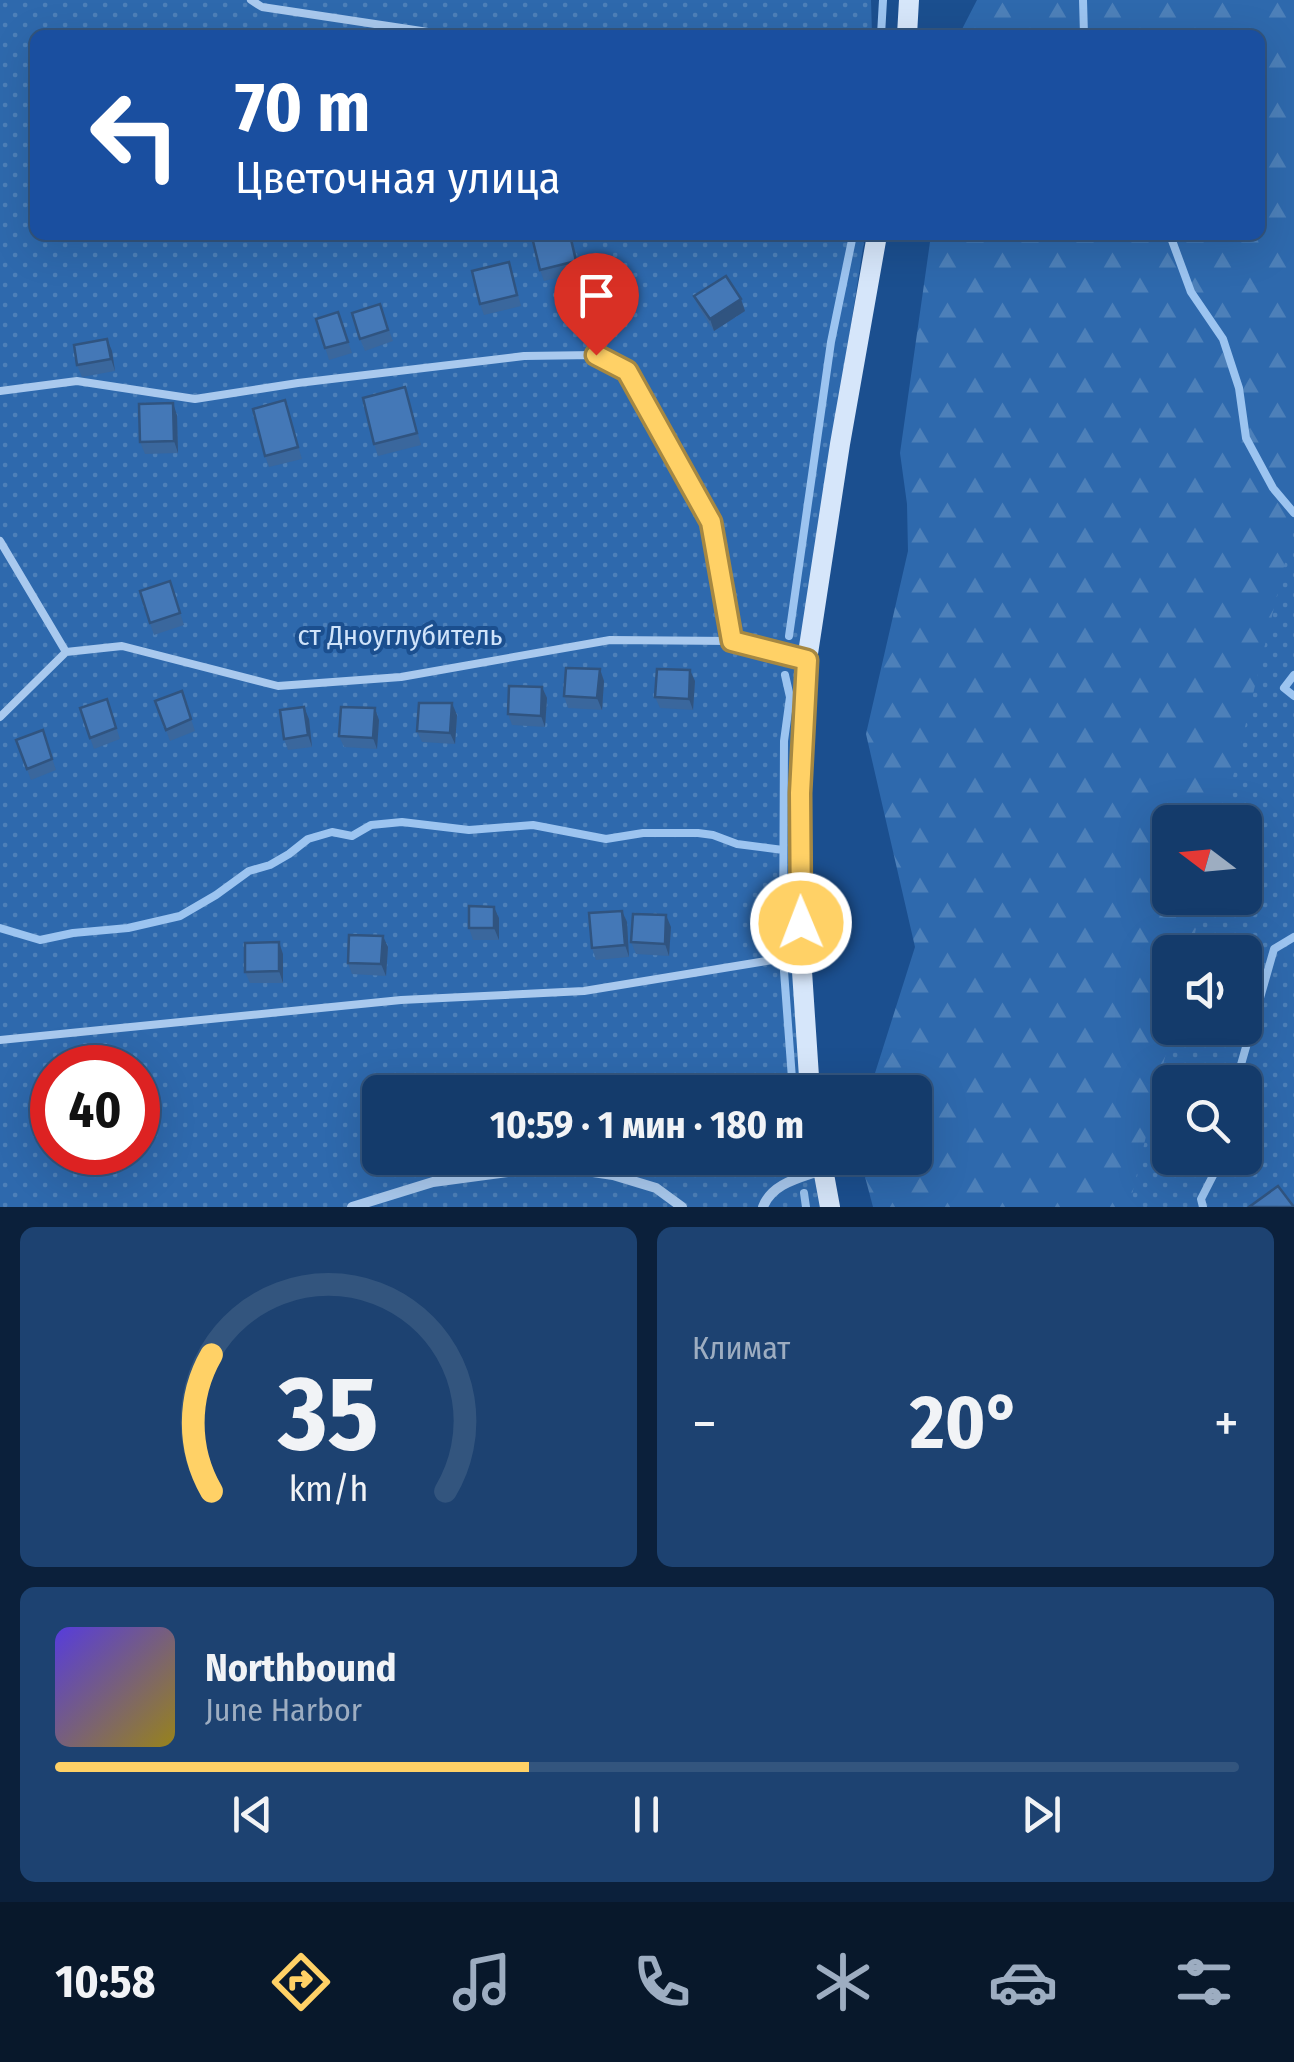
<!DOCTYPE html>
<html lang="ru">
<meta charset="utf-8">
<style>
:root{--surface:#143b6b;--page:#1d4271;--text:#f1f3f6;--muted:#9dadc1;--line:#33557e;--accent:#ffd166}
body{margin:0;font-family:"Fira Sans Condensed",sans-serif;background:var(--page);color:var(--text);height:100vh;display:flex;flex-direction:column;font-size:38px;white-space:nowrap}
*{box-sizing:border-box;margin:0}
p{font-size:32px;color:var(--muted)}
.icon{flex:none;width:55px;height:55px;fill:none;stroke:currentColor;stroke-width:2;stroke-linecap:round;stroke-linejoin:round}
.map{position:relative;height:1207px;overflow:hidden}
.panel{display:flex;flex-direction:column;gap:20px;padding:20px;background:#0b203b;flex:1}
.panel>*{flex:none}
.hud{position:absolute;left:30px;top:30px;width:1235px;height:210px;border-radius:15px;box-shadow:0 10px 40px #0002,0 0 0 2px var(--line);background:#1a4fa0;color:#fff;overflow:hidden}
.needle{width:65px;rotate:286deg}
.controls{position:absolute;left:1152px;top:805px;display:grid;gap:20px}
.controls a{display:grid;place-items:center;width:110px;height:110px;border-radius:15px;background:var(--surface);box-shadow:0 10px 40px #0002,0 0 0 2px var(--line);font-size:50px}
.speed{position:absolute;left:30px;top:1045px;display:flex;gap:20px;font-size:50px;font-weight:700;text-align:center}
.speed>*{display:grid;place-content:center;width:130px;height:130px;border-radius:50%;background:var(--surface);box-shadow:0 10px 40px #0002,0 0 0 2px var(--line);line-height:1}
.speed .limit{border:15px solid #d22;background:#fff;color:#111}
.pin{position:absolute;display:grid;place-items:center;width:85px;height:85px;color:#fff;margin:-102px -42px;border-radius:50% 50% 50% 0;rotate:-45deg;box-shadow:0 0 10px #0007}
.pin .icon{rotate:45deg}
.me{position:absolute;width:110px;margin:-55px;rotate:359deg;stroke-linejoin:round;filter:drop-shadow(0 0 8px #0008)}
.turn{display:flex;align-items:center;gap:35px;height:210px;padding:0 40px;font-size:45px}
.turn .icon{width:130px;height:130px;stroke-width:2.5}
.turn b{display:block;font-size:70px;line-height:85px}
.big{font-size:75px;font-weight:700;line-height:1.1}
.panel .tile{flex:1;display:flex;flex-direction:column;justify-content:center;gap:15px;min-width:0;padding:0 35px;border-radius:15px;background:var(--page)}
.panel .dial{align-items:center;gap:0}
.dial svg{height:260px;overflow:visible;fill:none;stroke:var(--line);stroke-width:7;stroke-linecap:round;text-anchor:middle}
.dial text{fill:var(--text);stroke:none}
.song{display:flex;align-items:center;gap:30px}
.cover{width:120px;height:120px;border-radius:15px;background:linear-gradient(135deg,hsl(250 70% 55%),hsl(50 70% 35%))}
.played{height:10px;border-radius:5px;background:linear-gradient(90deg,var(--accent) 40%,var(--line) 40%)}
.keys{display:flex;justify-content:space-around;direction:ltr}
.heat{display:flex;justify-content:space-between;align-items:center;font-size:55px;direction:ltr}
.panel .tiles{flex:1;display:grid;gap:20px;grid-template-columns:1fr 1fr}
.tile:last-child{grid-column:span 2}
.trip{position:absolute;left:362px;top:1075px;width:570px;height:100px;border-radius:15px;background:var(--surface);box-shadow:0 10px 40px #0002,0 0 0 2px var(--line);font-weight:700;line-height:100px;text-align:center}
.menu{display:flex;height:160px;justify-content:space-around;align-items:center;background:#08182b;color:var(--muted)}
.menu .icon{width:70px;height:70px}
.menu .current{color:var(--accent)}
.menu b{font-size:45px;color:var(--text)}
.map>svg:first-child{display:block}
.forest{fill:url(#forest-firs);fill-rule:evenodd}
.garden{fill:url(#garden-dots);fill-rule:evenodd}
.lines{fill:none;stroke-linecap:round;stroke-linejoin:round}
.stream{stroke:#9cc4f0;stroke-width:8}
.lane{stroke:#a9c9ee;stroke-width:8}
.street{stroke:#a9c9ee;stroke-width:10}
.secondary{stroke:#d6e6fa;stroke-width:20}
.wall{fill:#3a679d}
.shaded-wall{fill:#305480}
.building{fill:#4478b7;stroke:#305480;stroke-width:2.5}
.route-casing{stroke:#a68842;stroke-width:25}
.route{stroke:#ffd166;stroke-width:18}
.labels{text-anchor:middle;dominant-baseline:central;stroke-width:8;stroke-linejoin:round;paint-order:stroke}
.park-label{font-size:28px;fill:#cfe3fa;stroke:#1b4f8f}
</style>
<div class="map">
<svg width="1294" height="1207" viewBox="0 0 1294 1207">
<defs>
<pattern id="forest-firs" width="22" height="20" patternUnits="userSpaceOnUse" patternTransform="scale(2.5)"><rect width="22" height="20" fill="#2e69ad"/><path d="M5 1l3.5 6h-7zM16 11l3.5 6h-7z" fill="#4d80b9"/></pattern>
<pattern id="garden-dots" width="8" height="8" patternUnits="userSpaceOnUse" patternTransform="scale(2.5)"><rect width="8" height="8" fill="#2e69ad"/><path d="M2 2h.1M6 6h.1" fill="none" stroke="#4d80b9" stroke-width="1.8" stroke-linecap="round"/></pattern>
</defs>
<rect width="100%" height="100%" fill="#1b4f8f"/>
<!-- forest -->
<path class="forest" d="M977 0H1294V1030L1231 1207H873L860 1158H915V1092H869L915 947 866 734 908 551 907 504 900 453 931 235H1260V35H959ZM1170 822H1245V898H1170ZM1170 952H1245V1028H1170ZM1170 1082H1245V1158H1170Z"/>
<!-- garden -->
<path class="garden" d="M0 0H871L872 35H35V235H865L799 657 806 1092H380V1158H817L826 1207H0ZM52 1068H138V1152H52Z
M1294 525V1207H1129L1172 1028H1245V952H1190L1204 898H1245V822H1222ZM1170 1082H1245V1158H1170Z"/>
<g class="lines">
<!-- stream -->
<path class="stream" d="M1083 0 1084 35
M881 35 883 0
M1170 235 1191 292 1223 339 1239 388 1246 438 1273 488 1294 513
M789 636 831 342 853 235
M1294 675 1284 688 1294 696
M0 928 40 940 73 933 128 928 180 916 216 895 249 871 270 865 289 854 308 839 332 832 352 836 371 825 402 822 469 830 533 825 606 839 643 833H698L713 835 737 844 783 850
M783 947 784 741 790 697 785 675
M784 971 793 1092
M1236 1082 1274 949 1294 937
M798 1158V1162
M804 1193 806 1207
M1203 1207 1201 1199 1222 1158"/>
<!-- lane -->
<path class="lane" d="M251 0 262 7 448 35
M0 391 77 381 195 399 298 383 524 356 595 355 627 371 711 521 732 641
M0 541 66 652
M0 717 66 652 122 646 278 686 401 677 610 640 732 641 807 660
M0 1040 401 1000 584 991 797 956"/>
<!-- street -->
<path class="street" d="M352 1207 433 1182 553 1166 613 1175 656 1188 682 1207
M763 1207C772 1183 800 1178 822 1170"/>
<!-- secondary -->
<path class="secondary" d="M907 35 909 0
M810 1092 801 956 800 793 807 660 840 444 877 235
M821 1158 830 1207"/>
</g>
<!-- wall -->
<path class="wall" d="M541 235H571L581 272 544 281 540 270Z
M513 274 521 306 484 315 480 304Z
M694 296 741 299 745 311 714 331 699 308Z
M380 304 393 341 365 351 360 339Z
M338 312 352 353 329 360 316 319Z
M107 339 112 351 115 371 82 377 77 365Z
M405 387 421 445 378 456 374 444Z
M285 401 302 459 269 467 265 456Z
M177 415 178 453 145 454 140 442Z
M170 581 184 625 154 635 150 623Z
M600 669 604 681 602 710 568 708 564 696Z
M695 681 693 710 660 708 655 697Z
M542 687 547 698 545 727 512 725 508 714Z
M182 691 195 731 170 741 155 701Z
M107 699 120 739 94 749 90 738Z
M457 715 455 744 422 742 417 731Z
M309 719 312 747 288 750 284 739Z
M379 720 377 749 344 747 339 736Z
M43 730 56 770 31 780 16 740Z
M622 911 627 922 629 957 596 960 592 948Z
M499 918V940H473L469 928Z
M671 927 669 956 636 954 631 942Z
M388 947 386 976 352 974 348 963Z
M283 954V983H250L245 972Z"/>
<!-- shaded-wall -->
<path class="shaded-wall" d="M741 299 745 311 714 331 710 319Z
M107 339 112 351 115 371 111 359Z
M173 403 177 415 178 453 174 441Z
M600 669 604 681 602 710 597 698Z
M690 670 695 681 693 710 689 699Z
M542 687 547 698 545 727 541 716Z
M452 703 457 715 455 744 450 733Z
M304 707 309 719 312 747 308 735Z
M375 708 379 720 377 749 373 738Z
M494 907 499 918V940L494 928Z
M622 911 627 922 629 957 625 945Z
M666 915 671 927 669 956 665 944Z
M383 936 388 947 386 976 381 964Z
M279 942 283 954V983L279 971Z"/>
<!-- building -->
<path class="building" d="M541 235H570L576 261 540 270 532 237Z
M509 262 517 295 480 304 472 271Z
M726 276 741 299 710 319 694 296Z
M380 304 388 330 360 339 352 313Z
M338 312 348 342 325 348 316 319Z
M107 339 111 359 77 365 74 345Z
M405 387 417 433 374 444 363 398Z
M285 400 298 447 265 456 253 409Z
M173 403 174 441 140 442 139 404Z
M170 581 180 613 150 623 140 591Z
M566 668 600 669 597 698 564 696Z
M657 669 690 670 689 699 655 697Z
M509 686 542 687 541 716 508 714Z
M182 691 191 719 166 730 155 701Z
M107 699 116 728 90 738 80 708Z
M419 703H452L450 733 417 731Z
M304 707 308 735 284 739 280 710Z
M341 707 375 708 373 738 339 736Z
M43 730 52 759 27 769 16 740Z
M469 906 494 907V928H469Z
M622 911 625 945 592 948 589 913Z
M633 914 666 915 665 944 631 942Z
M349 935 383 936 381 964 348 963Z
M279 942V971L245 972V943Z
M1278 1186 1294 1207H1249Z"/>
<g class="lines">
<defs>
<path id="route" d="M596 355 627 371 711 522 732 641 807 660 800 793 801 923"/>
</defs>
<!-- route casing -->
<use href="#route" class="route-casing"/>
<!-- route -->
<use href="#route" class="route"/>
</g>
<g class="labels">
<!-- park labels -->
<g class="park-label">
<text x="400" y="635">ст Дноуглубитель</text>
</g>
</g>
</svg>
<div class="controls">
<a><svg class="needle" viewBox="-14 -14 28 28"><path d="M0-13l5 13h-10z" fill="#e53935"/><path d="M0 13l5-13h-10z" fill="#9dadc1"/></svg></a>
<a><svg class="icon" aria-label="sound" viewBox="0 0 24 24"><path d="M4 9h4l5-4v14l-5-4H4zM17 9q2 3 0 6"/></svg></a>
<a><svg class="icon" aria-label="search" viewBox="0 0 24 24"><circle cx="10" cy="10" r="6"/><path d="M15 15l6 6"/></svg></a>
</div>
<div class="speed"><div class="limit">40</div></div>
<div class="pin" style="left:596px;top:355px;background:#d93025"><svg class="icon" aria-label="arrive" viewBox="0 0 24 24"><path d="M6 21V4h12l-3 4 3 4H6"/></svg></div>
<svg class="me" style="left:801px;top:923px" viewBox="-20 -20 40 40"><circle r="17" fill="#ffd166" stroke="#fff" stroke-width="3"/><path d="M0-11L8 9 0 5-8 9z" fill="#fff"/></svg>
<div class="trip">10:59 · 1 мин · 180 m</div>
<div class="hud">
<div class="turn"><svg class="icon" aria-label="left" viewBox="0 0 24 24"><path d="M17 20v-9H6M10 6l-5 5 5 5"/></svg><div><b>70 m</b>Цветочная улица</div></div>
</div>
</div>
<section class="panel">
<div class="tiles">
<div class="tile dial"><svg viewBox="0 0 100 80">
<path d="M14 69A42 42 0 1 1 86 69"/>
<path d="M14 69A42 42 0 0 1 14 27" stroke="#ffd166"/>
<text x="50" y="56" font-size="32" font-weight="700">35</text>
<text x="50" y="72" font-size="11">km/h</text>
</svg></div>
<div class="tile"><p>Климат</p>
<div class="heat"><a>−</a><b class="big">20°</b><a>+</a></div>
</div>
<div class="tile">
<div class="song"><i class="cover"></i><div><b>Northbound</b><p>June Harbor</p></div></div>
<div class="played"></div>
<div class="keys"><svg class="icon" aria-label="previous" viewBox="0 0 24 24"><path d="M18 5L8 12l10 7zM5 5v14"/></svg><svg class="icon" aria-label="pause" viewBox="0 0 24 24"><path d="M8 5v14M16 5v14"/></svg><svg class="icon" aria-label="next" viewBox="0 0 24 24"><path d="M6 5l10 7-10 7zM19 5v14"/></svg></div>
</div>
</div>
</section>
<nav class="menu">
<b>10:58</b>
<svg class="icon current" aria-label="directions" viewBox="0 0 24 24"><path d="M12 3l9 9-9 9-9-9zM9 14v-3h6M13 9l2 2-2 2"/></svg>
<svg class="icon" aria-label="music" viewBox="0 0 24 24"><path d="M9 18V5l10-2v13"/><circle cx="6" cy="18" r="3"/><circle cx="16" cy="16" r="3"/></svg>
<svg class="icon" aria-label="phone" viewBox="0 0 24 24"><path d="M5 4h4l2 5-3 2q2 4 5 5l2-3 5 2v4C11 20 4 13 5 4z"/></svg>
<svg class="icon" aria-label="climate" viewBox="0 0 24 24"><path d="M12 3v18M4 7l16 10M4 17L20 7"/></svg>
<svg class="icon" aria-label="car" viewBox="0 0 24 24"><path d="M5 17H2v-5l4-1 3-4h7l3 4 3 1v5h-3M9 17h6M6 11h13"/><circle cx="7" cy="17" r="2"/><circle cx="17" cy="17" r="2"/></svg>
<svg class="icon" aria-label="filters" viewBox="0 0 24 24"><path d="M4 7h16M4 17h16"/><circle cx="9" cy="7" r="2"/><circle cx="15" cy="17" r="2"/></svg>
</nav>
